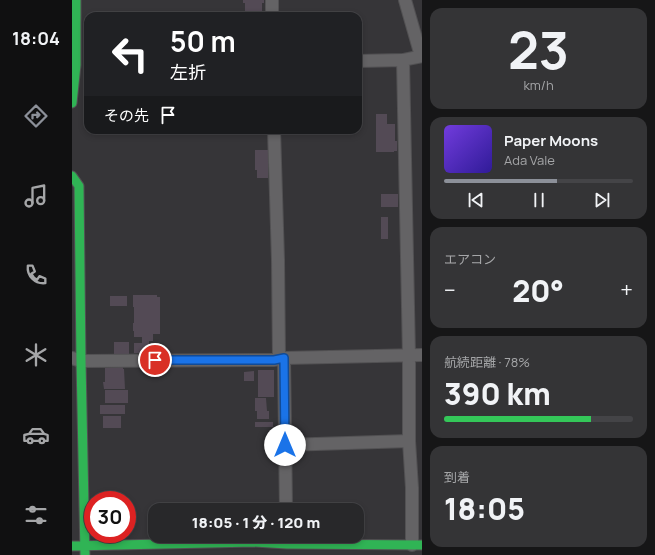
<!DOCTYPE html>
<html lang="ja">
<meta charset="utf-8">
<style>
:root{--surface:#28282a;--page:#343436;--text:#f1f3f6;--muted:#a5a6a8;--line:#444447;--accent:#8c9099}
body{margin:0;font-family:Manrope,"Noto Sans JP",sans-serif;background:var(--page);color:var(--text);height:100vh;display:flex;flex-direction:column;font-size:15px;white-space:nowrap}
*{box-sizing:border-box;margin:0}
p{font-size:13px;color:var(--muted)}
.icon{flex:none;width:22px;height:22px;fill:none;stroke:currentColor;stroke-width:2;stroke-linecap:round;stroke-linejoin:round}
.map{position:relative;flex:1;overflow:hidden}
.sheet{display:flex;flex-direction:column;gap:8px;padding:8px;background:#161617;width:233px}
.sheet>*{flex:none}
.hud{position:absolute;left:12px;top:12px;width:278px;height:122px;border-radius:12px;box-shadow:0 2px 6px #0003,0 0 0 1px var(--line);background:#202124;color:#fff;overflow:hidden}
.speed{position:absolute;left:12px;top:491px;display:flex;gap:8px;font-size:20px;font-weight:700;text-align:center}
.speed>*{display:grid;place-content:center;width:52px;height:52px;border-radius:50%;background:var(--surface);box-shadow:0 2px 6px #0003,0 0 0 1px var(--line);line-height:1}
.speed .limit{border:6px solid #d22;background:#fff;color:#111}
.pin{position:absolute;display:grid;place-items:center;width:34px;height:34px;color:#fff;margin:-17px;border:2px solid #fff;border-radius:50%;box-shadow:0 1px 4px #0007}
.me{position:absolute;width:44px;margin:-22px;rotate:0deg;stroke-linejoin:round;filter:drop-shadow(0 0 3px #0008)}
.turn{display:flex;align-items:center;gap:14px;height:84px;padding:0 20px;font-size:18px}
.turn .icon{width:52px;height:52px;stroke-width:2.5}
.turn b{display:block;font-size:28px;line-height:34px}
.then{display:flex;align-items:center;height:38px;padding:0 20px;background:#0003;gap:8px;font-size:15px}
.big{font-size:30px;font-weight:800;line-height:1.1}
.sheet .card{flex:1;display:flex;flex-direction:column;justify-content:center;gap:6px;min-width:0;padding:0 14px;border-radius:12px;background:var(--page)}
.sheet .dial{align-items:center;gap:0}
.dial b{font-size:52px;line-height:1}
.song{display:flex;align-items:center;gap:12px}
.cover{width:48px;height:48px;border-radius:6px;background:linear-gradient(135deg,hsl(260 70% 55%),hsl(250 70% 35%))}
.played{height:4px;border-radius:2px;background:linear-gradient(90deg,var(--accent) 60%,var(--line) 60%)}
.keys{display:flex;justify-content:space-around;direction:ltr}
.heat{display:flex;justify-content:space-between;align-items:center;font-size:22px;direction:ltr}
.charge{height:6px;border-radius:3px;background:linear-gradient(90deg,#34c759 78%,var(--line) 0)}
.trip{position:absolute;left:76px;top:503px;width:216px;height:40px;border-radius:12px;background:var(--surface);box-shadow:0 2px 6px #0003,0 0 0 1px var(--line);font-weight:800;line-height:40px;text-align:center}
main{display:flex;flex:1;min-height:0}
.tabs{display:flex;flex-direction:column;width:72px;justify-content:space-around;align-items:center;background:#101011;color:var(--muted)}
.tabs .icon{width:28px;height:28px}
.tabs .current{color:var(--accent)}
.tabs b{font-size:18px;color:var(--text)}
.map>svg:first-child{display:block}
.building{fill:#534a55}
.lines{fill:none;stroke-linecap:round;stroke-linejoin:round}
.street-casing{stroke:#525153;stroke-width:14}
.fast-casing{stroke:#525153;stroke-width:11}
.street{stroke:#646365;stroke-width:12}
.fast{stroke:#30b455;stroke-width:9}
.route-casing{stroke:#114b97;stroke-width:10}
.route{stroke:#1a73e8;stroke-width:7}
</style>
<main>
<nav class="tabs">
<b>18:04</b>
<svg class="icon current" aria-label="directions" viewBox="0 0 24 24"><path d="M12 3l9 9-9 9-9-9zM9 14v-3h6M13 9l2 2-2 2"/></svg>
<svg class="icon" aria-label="music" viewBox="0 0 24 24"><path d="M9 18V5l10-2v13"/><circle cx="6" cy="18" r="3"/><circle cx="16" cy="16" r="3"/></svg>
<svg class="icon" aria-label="phone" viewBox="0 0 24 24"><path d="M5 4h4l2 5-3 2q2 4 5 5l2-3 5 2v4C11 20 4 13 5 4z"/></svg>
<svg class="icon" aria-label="climate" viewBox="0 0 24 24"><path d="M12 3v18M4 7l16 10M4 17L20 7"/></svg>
<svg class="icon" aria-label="car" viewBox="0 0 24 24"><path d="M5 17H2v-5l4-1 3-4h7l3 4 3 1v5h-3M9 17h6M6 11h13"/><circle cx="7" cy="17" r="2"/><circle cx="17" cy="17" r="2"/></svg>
<svg class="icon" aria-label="filters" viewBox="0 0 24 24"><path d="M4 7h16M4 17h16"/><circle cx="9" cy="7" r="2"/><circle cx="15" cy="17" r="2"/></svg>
</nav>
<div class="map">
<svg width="350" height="555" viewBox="0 0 350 555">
<rect width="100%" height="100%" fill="#363538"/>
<!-- building -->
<path class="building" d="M171 0H192V3H190V11H173V3H171Z
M304 114H315V124H323V141H325V151H322V152H304Z
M183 150H196V178H185V170H183Z
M309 194H326V207H309Z
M309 217H316V239H309Z
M61 295H85V297H88V334H81V341H77V353H62V343H70V337H62V331H61V323H62V307H61Z
M38 296H55V306H38Z
M42 342H57V354H42Z
M51 367V369H52L53 389H32L31 382H33V368Z
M186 370H202V397H186Z
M182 371V381H172V372Z
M33 390H56V403H33Z
M183 398H194L195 411H197V419H185V411H183Z
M28 405H53V414H28Z
M31 416H49V428H31Z
M183 422H201V427H183Z"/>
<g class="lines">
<defs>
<path id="street" d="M200 0V16
M333 0 349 56
M331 60 337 356V441L340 488V545
M286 61 331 60 350 56
M202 130 206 260 207 359
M0 358 9 361 202 360 212 358 350 355
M212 358 214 510
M213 445 337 441"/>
<path id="fast" d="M0 103 4 65V0
M0 176 7 186 9 361 13 555
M0 546 182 542 215 544 350 545"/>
</defs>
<!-- street casing -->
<use href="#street" class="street-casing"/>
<!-- fast casing -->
<use href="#fast" class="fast-casing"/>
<!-- street -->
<use href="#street" class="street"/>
<!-- fast -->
<use href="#fast" class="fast"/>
</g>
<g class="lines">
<defs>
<path id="route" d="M83 360H202L212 358 213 445"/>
</defs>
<!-- route casing -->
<use href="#route" class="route-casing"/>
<!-- route -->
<use href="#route" class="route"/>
</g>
</svg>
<div class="speed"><div class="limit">30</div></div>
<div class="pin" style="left:83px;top:360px;background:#d93025"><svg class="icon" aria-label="arrive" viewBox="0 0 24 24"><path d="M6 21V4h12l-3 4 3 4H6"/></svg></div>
<svg class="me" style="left:213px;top:445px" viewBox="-20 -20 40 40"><circle r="19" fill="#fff"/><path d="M0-13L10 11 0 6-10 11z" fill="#1a73e8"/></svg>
<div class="trip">18:05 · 1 分 · 120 m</div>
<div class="hud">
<div class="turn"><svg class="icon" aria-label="left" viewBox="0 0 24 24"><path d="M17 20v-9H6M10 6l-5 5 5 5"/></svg><div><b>50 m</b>左折</div></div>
<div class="then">その先<svg class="icon" aria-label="arrive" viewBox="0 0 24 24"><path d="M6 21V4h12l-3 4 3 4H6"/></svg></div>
</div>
</div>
<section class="sheet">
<div class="card dial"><b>23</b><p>km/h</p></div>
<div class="card">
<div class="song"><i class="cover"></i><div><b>Paper Moons</b><p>Ada Vale</p></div></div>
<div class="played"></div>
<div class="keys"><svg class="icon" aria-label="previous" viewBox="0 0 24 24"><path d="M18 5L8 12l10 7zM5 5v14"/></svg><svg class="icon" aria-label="pause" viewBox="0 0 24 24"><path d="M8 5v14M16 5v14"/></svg><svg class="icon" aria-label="next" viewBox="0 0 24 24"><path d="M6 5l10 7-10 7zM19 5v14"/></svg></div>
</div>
<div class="card"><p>エアコン</p>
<div class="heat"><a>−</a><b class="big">20°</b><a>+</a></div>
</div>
<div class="card"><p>航続距離 · 78%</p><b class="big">390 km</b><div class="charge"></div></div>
<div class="card"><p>到着</p><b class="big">18:05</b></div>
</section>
</main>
